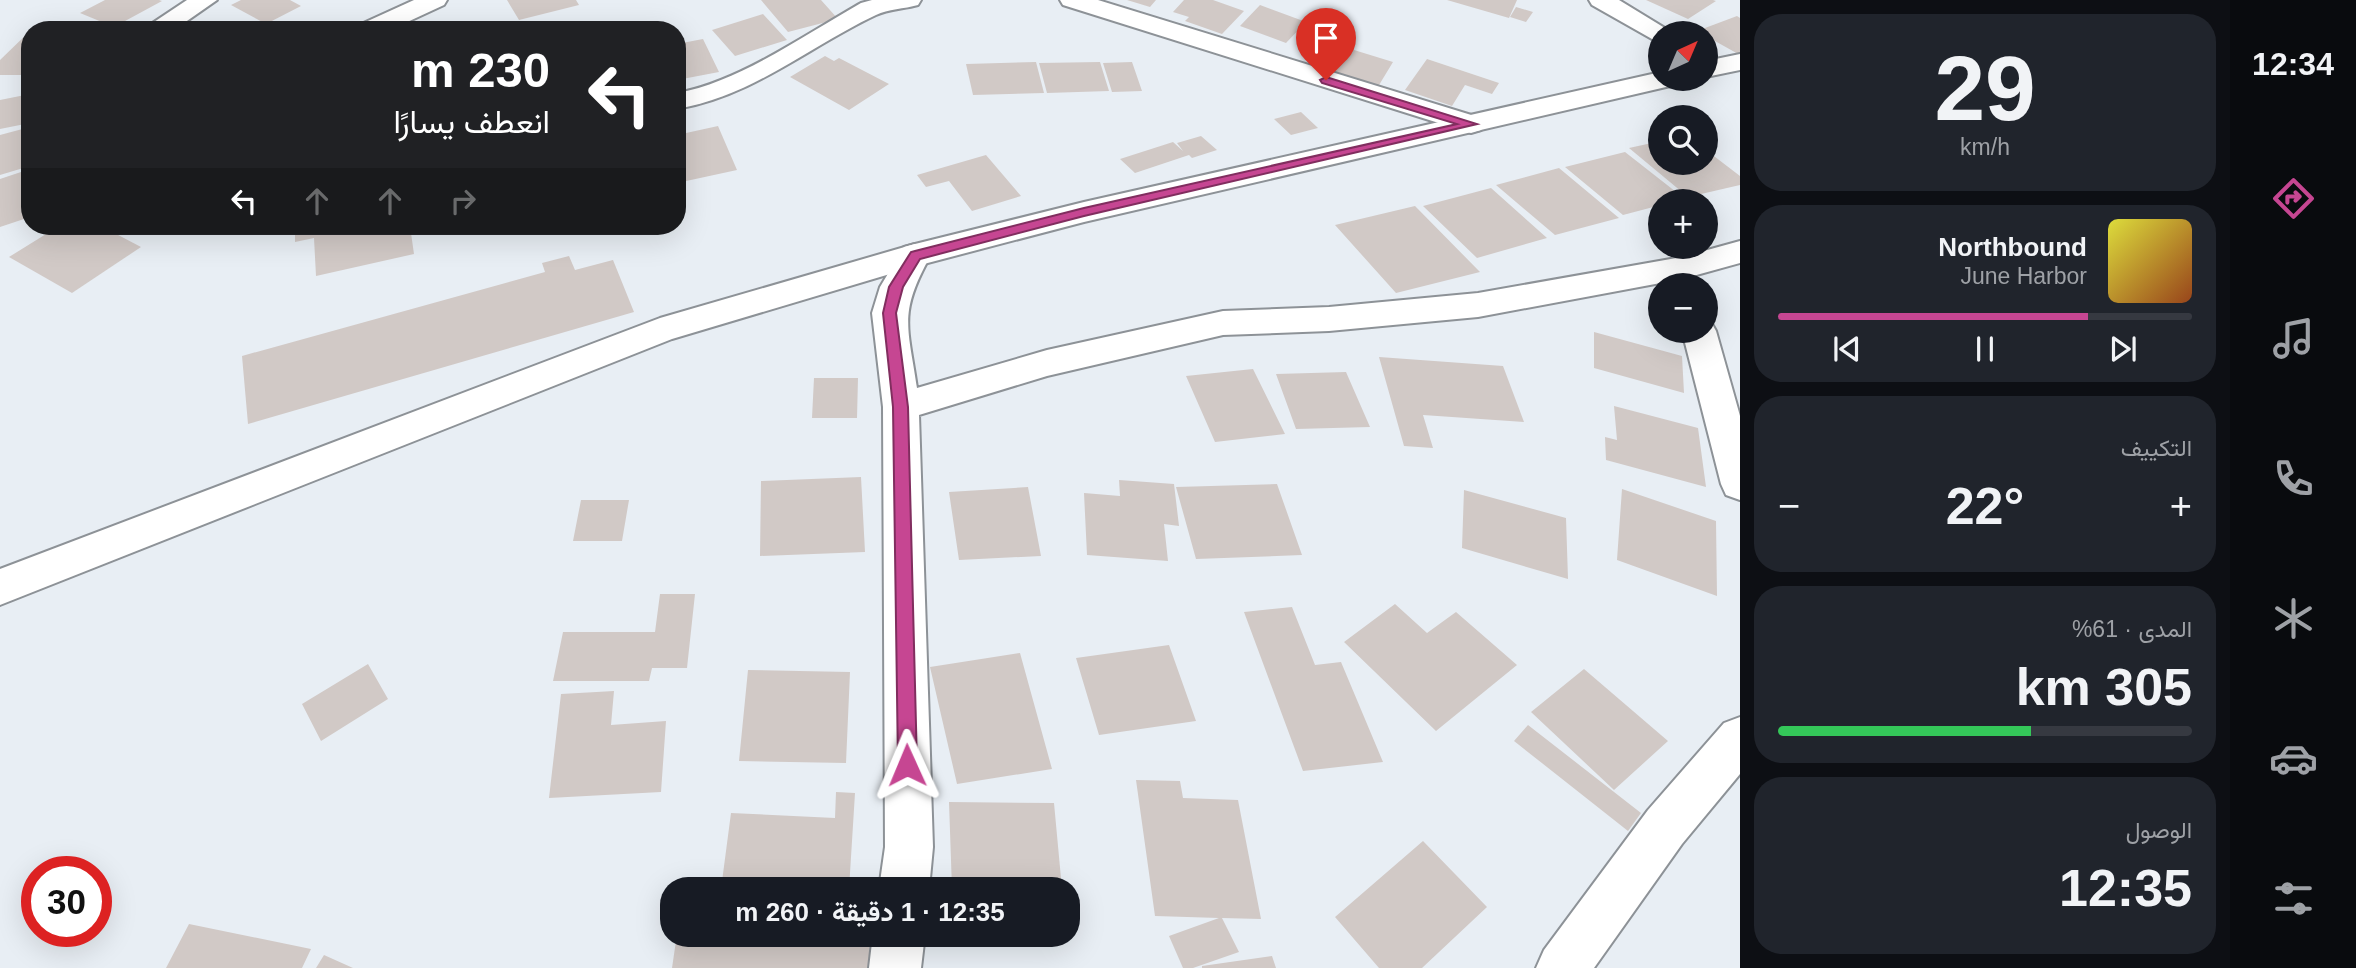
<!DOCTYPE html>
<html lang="ar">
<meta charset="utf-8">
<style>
:root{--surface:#171b24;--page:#20242c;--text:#f1f3f6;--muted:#9ea1a6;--line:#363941;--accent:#c64692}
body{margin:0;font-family:Arial,Vazirmatn,sans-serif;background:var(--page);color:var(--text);direction:rtl;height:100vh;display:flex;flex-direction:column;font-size:26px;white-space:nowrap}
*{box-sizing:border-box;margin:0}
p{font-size:23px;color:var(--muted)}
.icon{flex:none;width:38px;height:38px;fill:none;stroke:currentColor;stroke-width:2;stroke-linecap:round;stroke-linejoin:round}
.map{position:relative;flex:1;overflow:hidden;direction:ltr}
.panel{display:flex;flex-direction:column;gap:14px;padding:14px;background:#0d0f14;width:490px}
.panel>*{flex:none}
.hud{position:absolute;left:21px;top:21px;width:665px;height:214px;border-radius:28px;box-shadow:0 7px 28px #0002;direction:rtl;background:#202124;color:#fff;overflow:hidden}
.needle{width:46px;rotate:44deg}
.controls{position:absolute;left:1648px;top:21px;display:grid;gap:14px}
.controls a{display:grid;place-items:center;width:70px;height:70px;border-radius:50%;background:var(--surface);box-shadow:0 7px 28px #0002;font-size:35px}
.speed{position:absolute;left:21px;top:856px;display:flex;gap:14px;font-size:35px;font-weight:700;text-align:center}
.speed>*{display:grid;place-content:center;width:91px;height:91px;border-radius:50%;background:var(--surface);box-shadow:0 7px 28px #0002;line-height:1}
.speed .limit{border:10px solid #d22;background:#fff;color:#111}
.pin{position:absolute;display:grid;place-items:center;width:60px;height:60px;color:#fff;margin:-72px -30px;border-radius:50% 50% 50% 0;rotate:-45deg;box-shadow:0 0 7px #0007}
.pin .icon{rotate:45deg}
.me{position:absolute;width:77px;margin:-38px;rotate:359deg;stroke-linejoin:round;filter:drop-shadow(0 0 5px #0008)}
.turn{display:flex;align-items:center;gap:24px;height:147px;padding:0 21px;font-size:32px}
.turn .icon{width:91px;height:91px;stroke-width:2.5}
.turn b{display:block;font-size:49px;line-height:60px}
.lanes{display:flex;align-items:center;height:66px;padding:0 21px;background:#0003;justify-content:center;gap:35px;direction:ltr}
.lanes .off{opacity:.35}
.big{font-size:52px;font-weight:700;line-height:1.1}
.panel .widget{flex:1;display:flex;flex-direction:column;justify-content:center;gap:10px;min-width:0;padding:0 24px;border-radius:28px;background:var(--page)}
.panel .dial{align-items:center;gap:0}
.dial b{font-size:91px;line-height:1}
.song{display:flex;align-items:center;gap:21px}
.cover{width:84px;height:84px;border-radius:10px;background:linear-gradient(135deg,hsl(60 70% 55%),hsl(20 70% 35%))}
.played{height:7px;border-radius:4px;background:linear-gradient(90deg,var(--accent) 75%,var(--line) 75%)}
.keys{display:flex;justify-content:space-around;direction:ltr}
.heat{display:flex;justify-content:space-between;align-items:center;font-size:38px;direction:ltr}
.charge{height:10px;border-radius:5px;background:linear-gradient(90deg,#34c759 61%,var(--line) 0)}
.trip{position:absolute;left:660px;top:877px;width:420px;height:70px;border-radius:28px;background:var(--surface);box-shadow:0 7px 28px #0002;font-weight:700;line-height:70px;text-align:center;direction:rtl}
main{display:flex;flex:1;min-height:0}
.tab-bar{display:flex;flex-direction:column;width:126px;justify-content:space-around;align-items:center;background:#090b0e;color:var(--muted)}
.tab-bar .icon{width:49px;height:49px}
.tab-bar .active{color:var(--accent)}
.tab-bar b{font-size:32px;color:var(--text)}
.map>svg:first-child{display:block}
.building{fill:#d1c9c6}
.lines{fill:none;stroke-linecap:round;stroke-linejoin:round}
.minor-casing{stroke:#8d9297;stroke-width:4}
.secondary-casing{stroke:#8d9297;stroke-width:4}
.minor{fill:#fff;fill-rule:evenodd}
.secondary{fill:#fff;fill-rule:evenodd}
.route{fill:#c64692;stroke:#812e5f;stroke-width:2}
</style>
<main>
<nav class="tab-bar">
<b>12:34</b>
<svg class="icon active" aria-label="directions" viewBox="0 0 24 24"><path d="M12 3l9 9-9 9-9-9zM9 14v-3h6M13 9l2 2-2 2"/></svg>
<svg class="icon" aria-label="music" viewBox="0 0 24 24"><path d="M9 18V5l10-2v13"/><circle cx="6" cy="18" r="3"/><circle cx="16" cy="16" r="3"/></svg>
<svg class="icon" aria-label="phone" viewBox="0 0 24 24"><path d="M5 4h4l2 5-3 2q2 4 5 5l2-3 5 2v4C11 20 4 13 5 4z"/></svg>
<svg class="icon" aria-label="climate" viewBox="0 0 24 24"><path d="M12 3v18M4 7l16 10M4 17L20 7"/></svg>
<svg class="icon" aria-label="car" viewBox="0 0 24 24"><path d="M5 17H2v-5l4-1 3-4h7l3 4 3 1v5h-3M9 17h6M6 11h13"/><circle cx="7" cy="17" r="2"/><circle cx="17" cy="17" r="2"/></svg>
<svg class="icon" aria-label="filters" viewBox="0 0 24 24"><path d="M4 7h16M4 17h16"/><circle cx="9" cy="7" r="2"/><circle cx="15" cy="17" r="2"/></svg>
</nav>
<section class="panel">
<div class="widget dial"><b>29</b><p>km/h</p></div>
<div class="widget">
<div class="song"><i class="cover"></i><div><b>Northbound</b><p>June Harbor</p></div></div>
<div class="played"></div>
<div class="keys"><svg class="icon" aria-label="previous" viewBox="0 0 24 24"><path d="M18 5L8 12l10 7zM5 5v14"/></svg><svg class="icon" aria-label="pause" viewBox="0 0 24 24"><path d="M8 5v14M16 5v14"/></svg><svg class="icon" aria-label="next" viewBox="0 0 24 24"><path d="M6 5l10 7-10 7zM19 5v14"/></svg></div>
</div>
<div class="widget"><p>التكييف</p>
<div class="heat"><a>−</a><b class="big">22°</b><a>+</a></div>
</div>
<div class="widget"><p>المدى · 61%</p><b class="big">305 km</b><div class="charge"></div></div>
<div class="widget"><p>الوصول</p><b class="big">12:35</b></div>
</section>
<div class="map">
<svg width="1740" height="968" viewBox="0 0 1740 968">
<rect width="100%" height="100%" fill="#e8eef4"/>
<!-- building -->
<path class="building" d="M105 0H159L162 1 114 27 80 13Z
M241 0H290L301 6 266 24 231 5Z
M507 0H576L579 5 519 20Z
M761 0H821L838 19 788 32Z
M1127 0H1156L1150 7Z
M1184 0H1213L1244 11 1222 34 1185 21 1189 17 1173 12Z
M1447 0H1517L1509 18Z
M1646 0H1713L1716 1 1688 19Z
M1260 5 1306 22 1286 43 1240 26Z
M1516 7 1533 12 1526 22 1510 17Z
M763 14 787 40 735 56 712 30Z
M1737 16 1740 18V55L1697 31Z
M30 31V75H0V60Z
M703 39 719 72 677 80V44Z
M1328 42 1393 62 1376 90 1310 69Z
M825 56 834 61 839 58 889 84 849 110 790 77Z
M1427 59 1499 83 1492 94 1465 85 1452 106 1405 90Z
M1036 62 1044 93 973 95 966 64Z
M1100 62 1109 91 1047 93 1039 63Z
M1132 62 1142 91 1112 92 1103 63Z
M30 94V123L0 129V100Z
M1301 112 1318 128 1291 135 1274 119Z
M718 126 737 170 677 183V135Z
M30 127V166L0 175V135Z
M1201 136 1217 150 1192 158 1189 155 1135 173 1120 159 1173 142 1183 151 1177 143Z
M1661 141V163H1706V150L1740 176V185L1688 197 1629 148Z
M1625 152 1685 199 1661 201V205L1623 215 1565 167Z
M986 155 1021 196 972 211 949 181 926 187 917 175Z
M1559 168 1619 218 1555 235 1496 185Z
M30 169V217L0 227V179Z
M1491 188 1547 238 1477 258 1423 206Z
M1415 206 1480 272 1396 293 1335 225Z
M59 226H101L141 247 72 293 9 257Z
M295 226H410L414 254 316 276 314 238 295 242Z
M569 256 575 270 613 260 634 312 248 424 242 356 545 272 542 263Z
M1594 332 1682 356 1684 393 1594 368Z
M1379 357 1503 366 1524 422 1423 415 1433 448 1404 446Z
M1253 369 1285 434 1215 442 1186 376Z
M1346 372 1370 427 1296 429 1276 374Z
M814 378H858L857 418H812Z
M1614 406 1698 428 1706 487 1606 460 1605 437 1617 440Z
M861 477 865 552 760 556 761 481Z
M1119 480 1174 484 1179 526 1164 524 1168 561 1087 555 1084 493 1120 496Z
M1277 484 1302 555 1196 559 1176 487Z
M1028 487 1041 556 959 560 949 492Z
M1622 489 1716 521 1717 596 1617 560Z
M1464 490 1566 518 1568 579 1462 548Z
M581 500H629L622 541H573Z
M660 594H695L687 668H652L649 681H553L563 632H655Z
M1395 604 1427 633 1456 612 1517 665 1436 731 1344 642Z
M1292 607 1315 665 1341 662 1383 762 1303 771 1244 612Z
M1169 645 1196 721 1099 735 1076 658Z
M1020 653 1052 769 957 784 930 667Z
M368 664 388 699 321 741 302 704Z
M1584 669 1668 741 1614 790 1531 712Z
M748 670 850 672 846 763 739 761Z
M614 691 611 725 666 721 661 792 549 798 561 694Z
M1528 725 1641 813 1628 831 1514 741Z
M1136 780 1180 781 1183 798 1238 800 1261 919 1222 918 1239 952 1193 968H1183L1169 936 1219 918 1155 916Z
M836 792 855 793 849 889H721L731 813 835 818Z
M949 802 1054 803 1062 889H952Z
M1423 841 1487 907 1422 968H1379L1335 917Z
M189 924 311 949 302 968H166Z
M677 934H870L869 968H672Z
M324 955 353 968H316Z
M1272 956 1276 968H1202V966Z"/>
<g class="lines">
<defs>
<path id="minor" d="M187 0H217L174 30H142Z
M414 0H447L444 5 390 30H355L359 25Z
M872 0H921L918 5C904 9 888 9 876 15 808 47 753 96 677 109V93C739 82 806 34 861 3Z
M1060 0H1098L1481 118 1485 124 1481 130 1471 133 1461 130 1063 5Z
M1589 0H1619L1673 33H1661V42L1652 39 1592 5Z
M1740 241V263L1682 279 1478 317 1329 331 1223 335 1047 376 919 415 933 847 929 889H879L885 847 883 407 872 313 880 287 904 247 915 244 926 247 931 255C898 313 908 326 917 388L1047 350 1223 311 1329 307 1478 293 1682 257Z
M1706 321 1711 322 1716 331 1740 416V500L1726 495 1721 484 1682 331H1706Z
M1740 717V774L1682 844 1594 968H1536L1544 950 1648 810 1724 723Z
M873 934H925L921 968H869Z"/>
<path id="secondary" d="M1740 54V70L1706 77V61Z
M1661 72V79H1680L1676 85 1666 87 1084 222 920 265 672 339 0 605V569L660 318 915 244 1084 202Z"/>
</defs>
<!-- minor casing -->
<use href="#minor" class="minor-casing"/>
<!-- secondary casing -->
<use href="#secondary" class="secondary-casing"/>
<!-- minor -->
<use href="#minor" class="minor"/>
<!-- secondary -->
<use href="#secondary" class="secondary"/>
</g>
<!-- route -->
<path class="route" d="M1326 77 1477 124 1084 216 920 259 903 287 896 313 908 407 917 765 914 771 907 774 900 771 898 765 893 407 883 313 889 287 911 252 915 251 1084 208 1457 124 1322 83 1320 80Z"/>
</svg>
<div class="controls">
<a><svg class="needle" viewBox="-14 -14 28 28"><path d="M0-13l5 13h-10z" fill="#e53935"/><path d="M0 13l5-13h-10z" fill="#9ea1a6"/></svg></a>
<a><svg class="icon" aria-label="search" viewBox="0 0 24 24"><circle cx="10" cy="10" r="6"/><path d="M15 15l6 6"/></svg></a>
<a>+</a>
<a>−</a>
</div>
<div class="speed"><div class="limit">30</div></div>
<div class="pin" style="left:1326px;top:80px;background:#d93025"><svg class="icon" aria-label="arrive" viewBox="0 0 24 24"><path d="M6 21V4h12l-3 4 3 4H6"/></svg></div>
<svg class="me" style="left:907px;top:765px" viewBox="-20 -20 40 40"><path d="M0-17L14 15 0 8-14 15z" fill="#c64692" stroke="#fff" stroke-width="4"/></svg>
<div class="trip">12:35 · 1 دقيقة · 260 m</div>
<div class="hud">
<div class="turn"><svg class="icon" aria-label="left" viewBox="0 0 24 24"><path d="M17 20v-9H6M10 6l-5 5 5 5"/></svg><div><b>230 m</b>انعطف يسارًا</div></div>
<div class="lanes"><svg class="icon" aria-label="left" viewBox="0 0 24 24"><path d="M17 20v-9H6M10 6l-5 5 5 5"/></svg><svg class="icon off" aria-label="ahead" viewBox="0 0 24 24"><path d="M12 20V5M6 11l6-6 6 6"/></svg><svg class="icon off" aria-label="ahead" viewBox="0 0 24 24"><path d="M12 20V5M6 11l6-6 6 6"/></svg><svg class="icon off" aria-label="right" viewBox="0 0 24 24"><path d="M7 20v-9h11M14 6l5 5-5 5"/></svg></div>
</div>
</div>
</main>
